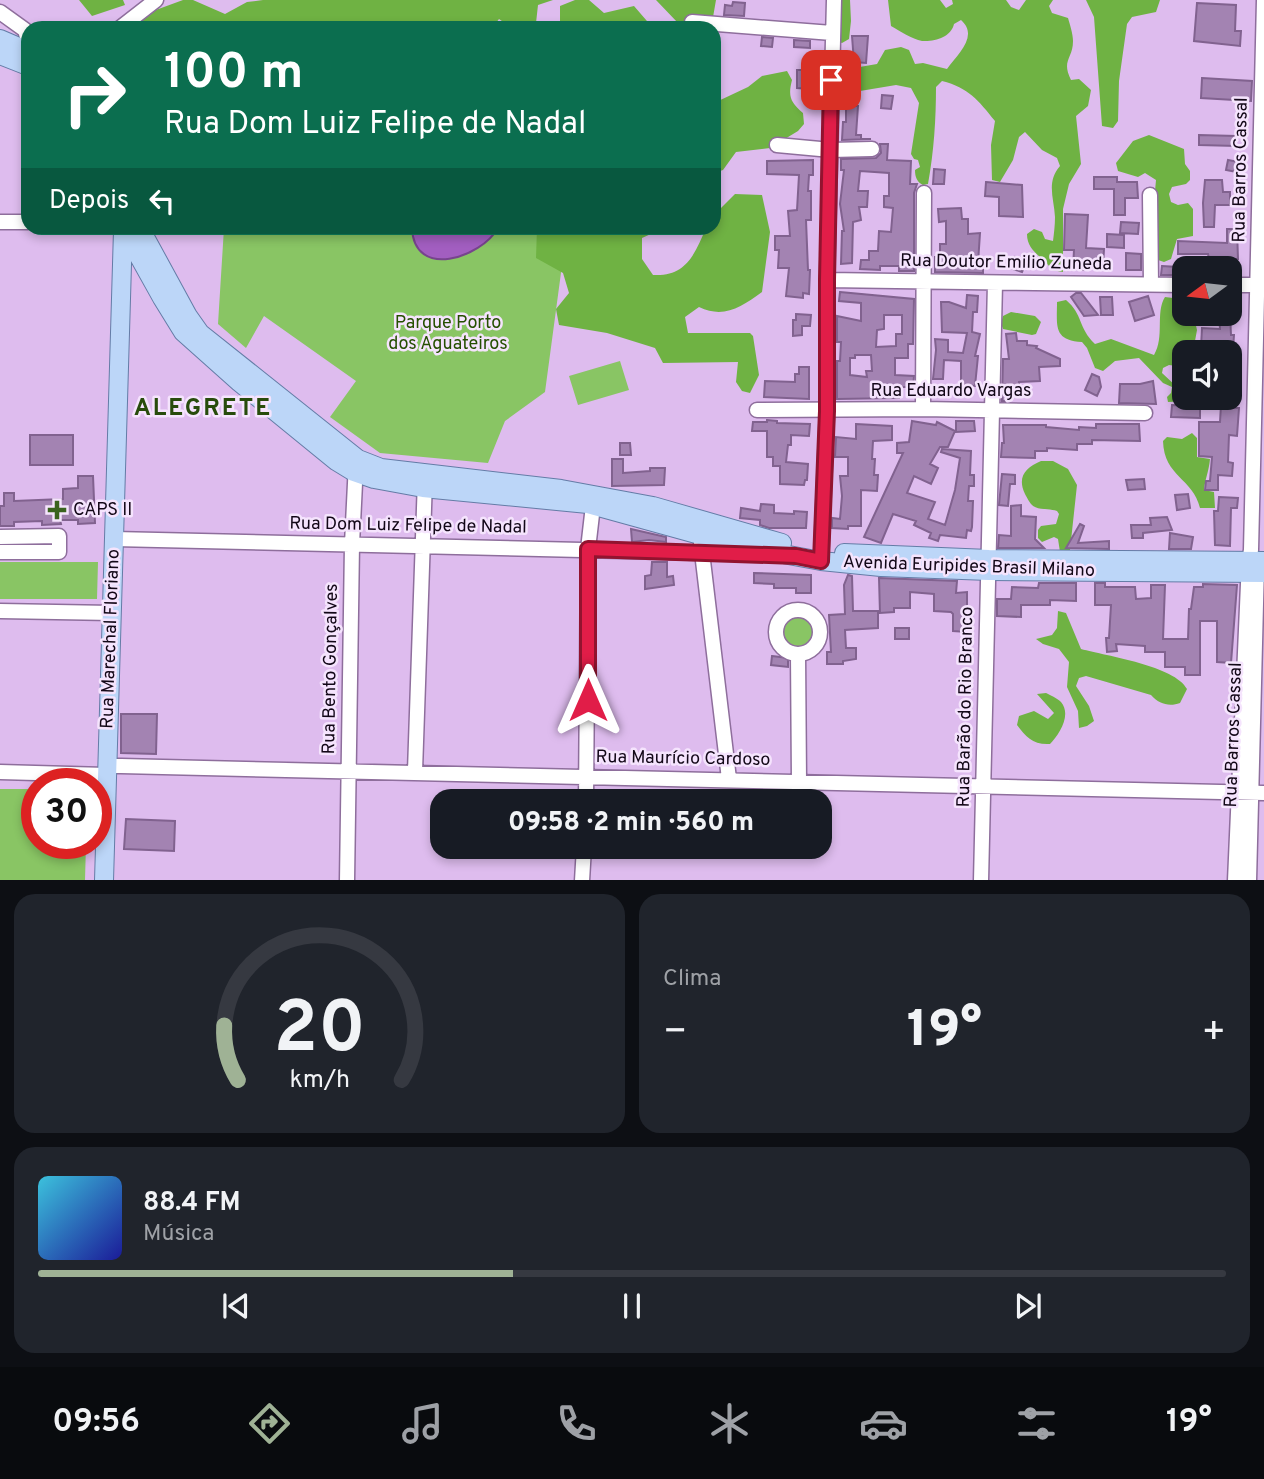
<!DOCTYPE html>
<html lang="pt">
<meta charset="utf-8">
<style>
:root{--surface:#171b24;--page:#20242c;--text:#f1f3f6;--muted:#9ea1a6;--line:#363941;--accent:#9fb295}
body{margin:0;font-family:Overpass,sans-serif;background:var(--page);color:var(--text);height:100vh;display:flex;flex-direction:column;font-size:26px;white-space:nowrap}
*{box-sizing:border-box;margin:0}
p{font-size:23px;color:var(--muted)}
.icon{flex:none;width:38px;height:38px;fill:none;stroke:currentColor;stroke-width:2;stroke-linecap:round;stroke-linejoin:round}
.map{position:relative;height:880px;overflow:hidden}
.details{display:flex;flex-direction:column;gap:14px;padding:14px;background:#0d0f14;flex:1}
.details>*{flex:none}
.guide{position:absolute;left:21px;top:21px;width:700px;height:214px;border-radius:21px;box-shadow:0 4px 10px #0003;background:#0b6e4f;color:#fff;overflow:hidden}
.needle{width:46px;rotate:255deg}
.controls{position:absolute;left:1172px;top:256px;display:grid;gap:14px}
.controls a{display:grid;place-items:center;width:70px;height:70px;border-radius:14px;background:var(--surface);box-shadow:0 4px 10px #0003;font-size:35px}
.speed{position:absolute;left:21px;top:768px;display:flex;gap:14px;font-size:35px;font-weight:700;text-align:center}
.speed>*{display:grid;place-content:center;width:91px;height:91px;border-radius:50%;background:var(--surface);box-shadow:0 4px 10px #0003;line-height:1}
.speed .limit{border:10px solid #d22;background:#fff;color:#111}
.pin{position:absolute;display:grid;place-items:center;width:60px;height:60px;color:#fff;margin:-30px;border-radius:14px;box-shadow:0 4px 10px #0006}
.me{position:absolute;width:77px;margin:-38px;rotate:0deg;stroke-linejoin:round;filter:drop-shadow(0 0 5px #0008)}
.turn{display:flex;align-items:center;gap:24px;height:147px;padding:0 28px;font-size:32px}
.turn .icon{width:91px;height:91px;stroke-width:2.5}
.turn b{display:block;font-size:49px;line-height:60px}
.then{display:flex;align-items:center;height:66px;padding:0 28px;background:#0003;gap:14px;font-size:26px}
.big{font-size:52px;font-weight:800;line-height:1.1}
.details .widget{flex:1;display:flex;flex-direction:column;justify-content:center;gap:10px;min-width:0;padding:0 24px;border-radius:21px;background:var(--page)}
.details .dial{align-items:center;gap:0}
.dial svg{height:182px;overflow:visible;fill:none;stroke:var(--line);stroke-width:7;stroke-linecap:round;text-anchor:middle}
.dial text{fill:var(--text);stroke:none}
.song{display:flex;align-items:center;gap:21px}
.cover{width:84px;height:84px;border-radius:10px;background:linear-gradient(135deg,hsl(190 70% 55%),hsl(240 70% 35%))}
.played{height:7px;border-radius:4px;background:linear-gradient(90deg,var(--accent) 40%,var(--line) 40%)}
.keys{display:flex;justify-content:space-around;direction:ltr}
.heat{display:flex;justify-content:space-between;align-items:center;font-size:38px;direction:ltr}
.details .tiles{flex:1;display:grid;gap:14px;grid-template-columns:1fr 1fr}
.widget:last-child{grid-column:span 2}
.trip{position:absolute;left:430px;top:789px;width:402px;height:70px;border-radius:21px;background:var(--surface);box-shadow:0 4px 10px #0003;font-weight:800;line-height:70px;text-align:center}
.dock{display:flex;height:112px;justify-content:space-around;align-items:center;background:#090b0e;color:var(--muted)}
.dock .icon{width:49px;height:49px}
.dock .on{color:var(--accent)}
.dock b{font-size:32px;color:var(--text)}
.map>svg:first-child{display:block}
.green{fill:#89c564}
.forest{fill:#6fb243}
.water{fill:#a25ec0;stroke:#77448d;stroke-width:2}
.building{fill:#a383b2;stroke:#81628f;stroke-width:2;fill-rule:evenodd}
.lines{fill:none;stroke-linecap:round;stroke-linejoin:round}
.minor-casing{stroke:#8e6e9c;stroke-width:17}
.major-casing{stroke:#647ca6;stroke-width:20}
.minor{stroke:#fff;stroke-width:14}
.major{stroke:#bcd6f8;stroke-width:18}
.route-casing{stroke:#92132f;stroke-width:18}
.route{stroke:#e11d48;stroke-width:12}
.poi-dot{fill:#3a631f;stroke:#f5e4fd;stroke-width:2.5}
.labels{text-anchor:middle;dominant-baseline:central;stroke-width:5;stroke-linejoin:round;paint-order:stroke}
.street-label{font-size:18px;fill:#120717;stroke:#f5e4fd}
.park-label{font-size:18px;fill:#254f00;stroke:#f5e4fd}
.poi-label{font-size:18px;fill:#120717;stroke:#f5e4fd;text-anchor:start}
.district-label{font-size:24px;font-weight:bold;letter-spacing:2px;fill:#284c0c;stroke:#f5e4fd}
</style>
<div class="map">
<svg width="1264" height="881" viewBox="0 0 1264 881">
<rect width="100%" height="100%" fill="#debcee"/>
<!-- green -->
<path class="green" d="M224 228H567L545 392 505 421 488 463 380 453 330 417 356 381 264 316 246 348 218 324Z
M620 361 629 390 578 405 569 376Z
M0 562H98L97 599H0Z
M782 632a16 16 0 1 1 32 0a16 16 0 1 1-32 0Z
M0 789H37V844H86L85 880H0Z"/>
<!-- forest -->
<path class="forest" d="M79 0H123L125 5 92 16Z
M183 0H193L225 14 247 2 263 0H553L538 5 536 23C521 30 512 29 499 19L492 28H123L134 18Z
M575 0H589L604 13 634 6 653 28H560V6Z
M656 0H716L712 23 698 25 678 23Z
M839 0H850L851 21 849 39 842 43 839 42Z
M888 0H940L946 8 953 4 952 0H1006L1011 7 1019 10 1026 0H1053L1049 6 1052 13 1068 18C1070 25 1073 34 1073 41 1073 59 1061 60 1071 80L1079 79 1091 90 1088 106 1076 116 1081 164 1069 184 1063 209V272L1052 270C1043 256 1027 252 1027 234L1034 229 1042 232 1045 239 1053 241C1054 233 1055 225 1055 217 1054 198 1046 182 1060 166L1057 158 1042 150 1025 132 1019 137 1013 160 1000 182 992 180 991 145 995 121C978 100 969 88 942 81L936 87C936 119 934 151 928 184L923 185C917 182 915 177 915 170L920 167 918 160 914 159 911 154 919 103 911 88 896 85 848 93 838 87 839 74 848 69 877 64 885 50 901 47 909 50 915 64 923 63 947 69C958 54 979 36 961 20L954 24C951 37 935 42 922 41 912 39 900 31 891 26Z
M1086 0H1160L1156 12 1132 17 1127 24 1119 81 1118 121 1113 128 1102 126 1094 17Z
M787 71 792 80C788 96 790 102 803 113L804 124 798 131 770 148 736 152 723 170 714 173V103L748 87 762 76Z
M1149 135 1184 149 1185 164 1190 171V180L1186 184 1172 187 1169 194 1171 202 1178 205 1188 203 1193 209V236L1177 239 1171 259 1164 262 1158 260 1155 252 1158 238 1152 224 1156 180 1145 173 1138 177 1118 171 1116 163 1133 141Z
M735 194 762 195 770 232 762 292C741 307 724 319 699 307L685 317 688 333H750L753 336 759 375 750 393 742 391 736 382 738 362 663 363 655 348 607 333 559 325 556 309 569 293 563 273 536 258 537 228H664L642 238V259L653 275C687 277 695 253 706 228H714V215Z
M1165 297 1181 299 1185 303V313H1193L1197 330 1193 352H1185V367L1169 365 1163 368 1162 373 1177 387 1185 390V397H1208L1206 400 1168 402 1167 397 1171 393 1172 387 1163 383 1139 358 1115 361 1103 371 1095 368 1087 348 1082 342C1053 340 1057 326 1057 302L1066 300C1083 314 1078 328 1095 344L1111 339 1154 355C1165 337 1155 313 1165 297Z
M1011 312 1035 316 1041 322 1036 334 1032 335 1003 329 1001 323 1003 316Z
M1192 433 1197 438V457L1210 459C1209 471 1205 479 1204 490L1214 492 1215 508H1200C1193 478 1164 477 1163 441L1167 437 1182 439Z
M1041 461H1053L1068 469 1077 485 1070 550 1066 554 1060 552 1058 539 1054 537 1042 542 1038 538V530L1041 526 1056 524 1059 514 1057 511C1049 508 1037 511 1031 504 1030 503 1026 496 1025 494 1017 477 1025 468 1041 461Z
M1058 611 1066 613 1081 649C1107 656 1175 666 1187 689L1180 703C1169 707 1159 704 1151 695L1086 676 1079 678 1076 686 1089 706 1094 721 1087 726 1079 728 1078 711 1067 687 1069 662 1059 649 1043 644 1036 639 1052 635 1057 628Z
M1046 693C1050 695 1057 698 1061 702 1072 715 1059 735 1050 744 1033 745 1026 737 1017 725L1019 716 1034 711 1048 719 1054 713 1037 694Z"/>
<!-- water -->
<path class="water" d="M412 228H498C481 258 414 280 412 228Z"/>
<!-- building -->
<path class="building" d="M733 2 745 3 744 16 724 15 725 5 732 6Z
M1197 3 1236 5 1235 31H1241L1240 46 1194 41Z
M852 36H868L866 63 854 62Z
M762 37 773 38 772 47 761 46Z
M794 40 810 41V48L794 47Z
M797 70H817V84L810 89 797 88Z
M1202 78 1252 81 1251 101 1201 98Z
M882 95 893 96 891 109 881 108Z
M846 106H858L856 135H861V139H871L842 140 843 122H846Z
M1199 135 1236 136V146L1199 145Z
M880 144H888L887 160 911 161 910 184H917L914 193V271H899V266H880V270L860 269 861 260H869V251H878L879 231 891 232 893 208 884 207V196H889V173L860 171 858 191H868L867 207H859L861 220 853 222 852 263 841 264 842 231H844L840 204 844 170H841V159L876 158 881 153Z
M813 160V175H809L808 191H811V220H806L808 270H810L809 294 803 293V298L786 296 789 268H778L779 250H775V236H790L788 211 797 210 799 175 767 174V161Z
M1228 160 1239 162 1237 172 1226 170Z
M934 169 945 170 944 184H933Z
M1094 177H1117V182H1137L1138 198H1125V215H1114V189H1094Z
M1205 180H1222L1223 192H1230V205H1215L1214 227H1204L1203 203Z
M986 182 1022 185 1023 217 999 216V197L985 196Z
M961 208 962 219H968V234L980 233 978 263H983V273L935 272V257H940V244H946V221L939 222 938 209Z
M1065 214 1088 215 1086 248 1104 249 1103 266 1086 265V270L1073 269 1074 250H1064Z
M1121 222 1139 223 1138 234 1120 233Z
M1227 229H1237L1238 259H1209L1208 254H1178V241L1227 243Z
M1107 234 1124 235V248L1107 247Z
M1126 253 1141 254V270H1126Z
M1015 257 1027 261 1022 272 1010 268Z
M1162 266 1177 267 1176 275H1161Z
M840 292 914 299 913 344H908V358H895V375L914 376 913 387H898L899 398 837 399V361H840L841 342H837V316L861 321V303L839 301ZM884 315H902V334H896V346L876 347 877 330 884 329ZM855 355H871L872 371H866L867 377 850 375V358H855Z
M1076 293H1081L1098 315 1084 316 1071 297Z
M967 295 978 296 977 312H973L972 332 980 334 975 356H978L975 386 961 385V361L944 360 943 379H933L936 350 935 339 948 340V352L963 353 967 333 942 332 941 302H949L966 308Z
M1148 296 1154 315 1135 321 1129 302Z
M1100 297H1112L1113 315H1101Z
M1219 313H1230L1231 335H1234L1233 349 1201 347 1202 328 1220 329Z
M796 314 811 315 810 326H802V335L793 336V320H796Z
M1016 333 1017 341H1027V345L1037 346 1036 348 1060 359V366L1039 367 1040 381 1019 382V387H1008L1009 401H1002L1003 359H1009L1006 334Z
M799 367H809V399L764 397 765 381 795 382V374H799Z
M1092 374 1099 377 1101 387 1097 396 1085 390Z
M1153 381 1156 404 1119 403 1120 384H1140Z
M1205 397H1233V408H1239L1237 436 1229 435 1228 462 1233 463 1232 476 1218 475V490H1205L1206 481H1210L1212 457 1199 456V422H1220L1221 405 1204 403Z
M1172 405 1200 406V418L1171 417Z
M767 420 777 421V423L810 424 809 436 791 435V445H788L786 462 808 464 807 480H805L804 485 780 484V466H773V457H767V431H752L753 422H767Z
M912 421 936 425 937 422 955 431 948 447H940L930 464 938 468 931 484 914 476 907 493 935 502 928 519 945 525 955 490 960 458 941 452 942 449 971 451 970 475H974V486H969L968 501H973L972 527 971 531 967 530 966 538 940 535 938 541 929 538 931 533 914 525 916 521 893 514 881 543 864 537 903 453H897V443L909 442Z
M956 421H974L975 431 956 432Z
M856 424 892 426V440L873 441 872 459H875L874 475H878L877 491 861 490V526H848V529L832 528V518L840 519 842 496 840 476H848V457H835L836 437 856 439Z
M1096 424H1139L1140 441 1092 440V444H1077V450L1047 448V451H1035V458L1001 457 1002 443H1004L1003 425H1046V427L1079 430V427L1096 428Z
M30 435H73V465H30Z
M620 443H630L631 455H620Z
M612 459H623V473L650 471V468H665L664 485 612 486Z
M1002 474 1015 475V484H1010L1008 506 999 505Z
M78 476H93L95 523 78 524V520H60L61 524 42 525V521L14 522V526H0V506H4V493H14V501L63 499V489L78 488Z
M1144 479 1145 489 1128 490 1126 480Z
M1188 494 1190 508 1177 510 1175 495Z
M1219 497 1238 498 1237 508H1231L1230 546 1215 545 1214 511H1218Z
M761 504 774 505V513L794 514V511L807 512 806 528H769L760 525V520L740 518 741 508 760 511Z
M1021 505V516L1036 517 1035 539 1044 548H998L999 535 1011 536V506Z
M1167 517 1172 530 1143 533V538H1132L1131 525H1151L1150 518Z
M1080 524 1084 526 1078 543 1109 541V549L1066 548Z
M631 529 666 537V542L649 540 632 542Z
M1170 533 1193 537 1191 549H1169Z
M652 562H667V577L673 576 674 585 645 589V576L651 575Z
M754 573 811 575V593H796V588H774V584L754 583Z
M848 575 852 576 853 611H878V628L845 630 846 648H856V659L843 661V664H827V652H831L829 615 845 614 844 585Z
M879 578 957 581 956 593 967 592V632L953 631V614L951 612 934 611V594L910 592V608H894V612L880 613Z
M1039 583H1076V601L1050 600V605H1021V617L997 616V599H1011L1012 587 1038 588Z
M1095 583H1105V587H1135L1136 599 1151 598V585H1165L1163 639H1188L1189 609H1191L1194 587H1203V584L1237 585 1231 663 1217 662V621H1200V675H1185V667H1165V652H1145V646L1116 644 1117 651 1107 652 1106 638H1109L1111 605H1095Z
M895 628H909V639H895Z
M772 656 788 658V667L771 665Z
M121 714H157L156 754 121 753Z
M126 819 175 821 174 851 124 849Z"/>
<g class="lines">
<defs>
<path id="minor" d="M0 12 25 30 28 41
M692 22 832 33
M120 28 156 0
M777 145 831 150 872 149
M1150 195 1151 284
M0 222H28
M827 280 1185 285
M1230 285H1258
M923 409 924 193
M757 410 923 409 1145 413
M0 537 59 536V552H0
M114 539 750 554
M701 544 729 779
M821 561 827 411V280L834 0
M776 632a22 22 0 1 1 44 0a22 22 0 1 1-44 0Z
M0 611 112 613
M798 654 799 781
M415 771 425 479
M0 772 106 775 112 766H121L1264 793
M586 802 588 549 594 497
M347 881 352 544 356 463
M582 881 584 847
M981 881 995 283
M1235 881 1249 561 1251 550 1264 0
M1249 881 1257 564"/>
<path id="major" d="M0 39 28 51
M0 55 28 66
M123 228 162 298 183 332 239 382 336 461 354 472 374 479 423 488 588 504 740 546 821 561 881 567 989 571 1264 573
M140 228 188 316 200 333 358 459 381 468 561 489 653 506 782 543
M844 553 989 559 1264 561
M104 881 123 230"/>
</defs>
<!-- minor casing -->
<use href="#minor" class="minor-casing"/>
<!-- major casing -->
<use href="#major" class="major-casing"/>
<!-- minor -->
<use href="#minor" class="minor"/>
<!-- major -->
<use href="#major" class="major"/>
</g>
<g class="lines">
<defs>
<path id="route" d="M588 700V549L796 556 821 561 827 411V280L831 80"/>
</defs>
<!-- route casing -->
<use href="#route" class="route-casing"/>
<!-- route -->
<use href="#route" class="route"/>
</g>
<!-- markers -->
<path class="poi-dot" d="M53.5 499.5h7v7h7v7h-7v7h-7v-7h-7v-7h7z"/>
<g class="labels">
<!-- street labels -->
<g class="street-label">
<text transform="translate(1241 170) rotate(-89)">Rua Barros Cassal</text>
<text transform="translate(1006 263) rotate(1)">Rua Doutor Emilio Zuneda</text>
<text x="951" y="391">Rua Eduardo Vargas</text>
<text transform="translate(408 526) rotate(1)">Rua Dom Luiz Felipe de Nadal</text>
<text transform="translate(969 567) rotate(2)">Avenida Euripides Brasil Milano</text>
<text transform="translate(111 639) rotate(-88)">Rua Marechal Floriano</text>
<text transform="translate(331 669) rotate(-89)">Rua Bento Gonçalves</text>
<text transform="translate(966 707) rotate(-89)">Rua Barão do Rio Branco</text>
<text transform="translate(1234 735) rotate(-88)">Rua Barros Cassal</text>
<text transform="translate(683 759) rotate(1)">Rua Maurício Cardoso</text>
</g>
<!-- park labels -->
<g class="park-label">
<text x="448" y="323">Parque Porto<tspan x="448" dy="21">dos Aguateiros</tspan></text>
</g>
<!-- poi labels -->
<g class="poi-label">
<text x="73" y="510">CAPS II</text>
</g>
<!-- district labels -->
<g class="district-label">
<text x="203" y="409">ALEGRETE</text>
</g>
</g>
</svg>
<div class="controls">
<a><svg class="needle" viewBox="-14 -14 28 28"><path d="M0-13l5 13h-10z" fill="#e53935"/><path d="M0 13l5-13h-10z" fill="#9ea1a6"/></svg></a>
<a><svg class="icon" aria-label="sound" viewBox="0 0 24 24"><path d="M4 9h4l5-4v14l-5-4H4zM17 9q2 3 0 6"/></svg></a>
</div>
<div class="speed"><div class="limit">30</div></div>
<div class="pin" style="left:831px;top:80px;background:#d93025"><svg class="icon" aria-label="arrive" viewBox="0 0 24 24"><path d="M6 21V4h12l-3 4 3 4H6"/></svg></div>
<svg class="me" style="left:588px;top:700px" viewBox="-20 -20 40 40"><path d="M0-17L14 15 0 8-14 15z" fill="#e11d48" stroke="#fff" stroke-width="4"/></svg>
<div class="trip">09:58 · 2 min · 560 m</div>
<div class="guide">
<div class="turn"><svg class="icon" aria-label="right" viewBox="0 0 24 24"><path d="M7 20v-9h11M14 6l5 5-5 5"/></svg><div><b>100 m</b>Rua Dom Luiz Felipe de Nadal</div></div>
<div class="then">Depois<svg class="icon" aria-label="left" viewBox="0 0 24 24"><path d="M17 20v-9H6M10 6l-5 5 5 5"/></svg></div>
</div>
</div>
<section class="details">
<div class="tiles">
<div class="widget dial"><svg viewBox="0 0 100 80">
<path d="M14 69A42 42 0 1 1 86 69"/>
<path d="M14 69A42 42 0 0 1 8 45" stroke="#9fb295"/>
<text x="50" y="56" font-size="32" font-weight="700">20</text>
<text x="50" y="72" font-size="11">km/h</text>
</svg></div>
<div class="widget"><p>Clima</p>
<div class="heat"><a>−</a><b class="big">19°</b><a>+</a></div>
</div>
<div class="widget">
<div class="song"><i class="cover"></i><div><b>88.4 FM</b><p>Música</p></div></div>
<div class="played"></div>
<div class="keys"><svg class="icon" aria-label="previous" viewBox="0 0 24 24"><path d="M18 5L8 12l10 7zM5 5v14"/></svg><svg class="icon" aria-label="pause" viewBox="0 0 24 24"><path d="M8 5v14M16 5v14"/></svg><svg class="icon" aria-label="next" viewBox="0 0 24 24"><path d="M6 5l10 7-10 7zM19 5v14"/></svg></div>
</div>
</div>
</section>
<nav class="dock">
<b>09:56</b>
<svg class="icon on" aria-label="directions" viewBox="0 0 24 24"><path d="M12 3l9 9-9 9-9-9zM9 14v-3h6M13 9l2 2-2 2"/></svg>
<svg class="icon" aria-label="music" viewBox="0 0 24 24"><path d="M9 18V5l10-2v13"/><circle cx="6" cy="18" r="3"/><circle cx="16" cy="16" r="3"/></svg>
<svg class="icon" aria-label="phone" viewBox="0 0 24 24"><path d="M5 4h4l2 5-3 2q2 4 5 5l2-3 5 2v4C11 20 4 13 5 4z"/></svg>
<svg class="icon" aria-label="climate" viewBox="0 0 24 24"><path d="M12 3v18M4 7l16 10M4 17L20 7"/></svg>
<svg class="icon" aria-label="car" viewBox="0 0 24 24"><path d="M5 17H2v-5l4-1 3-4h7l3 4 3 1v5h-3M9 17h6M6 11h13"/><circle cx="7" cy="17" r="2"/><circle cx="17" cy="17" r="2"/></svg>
<svg class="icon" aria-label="filters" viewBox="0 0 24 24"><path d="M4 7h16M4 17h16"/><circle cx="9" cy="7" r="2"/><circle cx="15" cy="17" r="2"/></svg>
<b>19°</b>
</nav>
